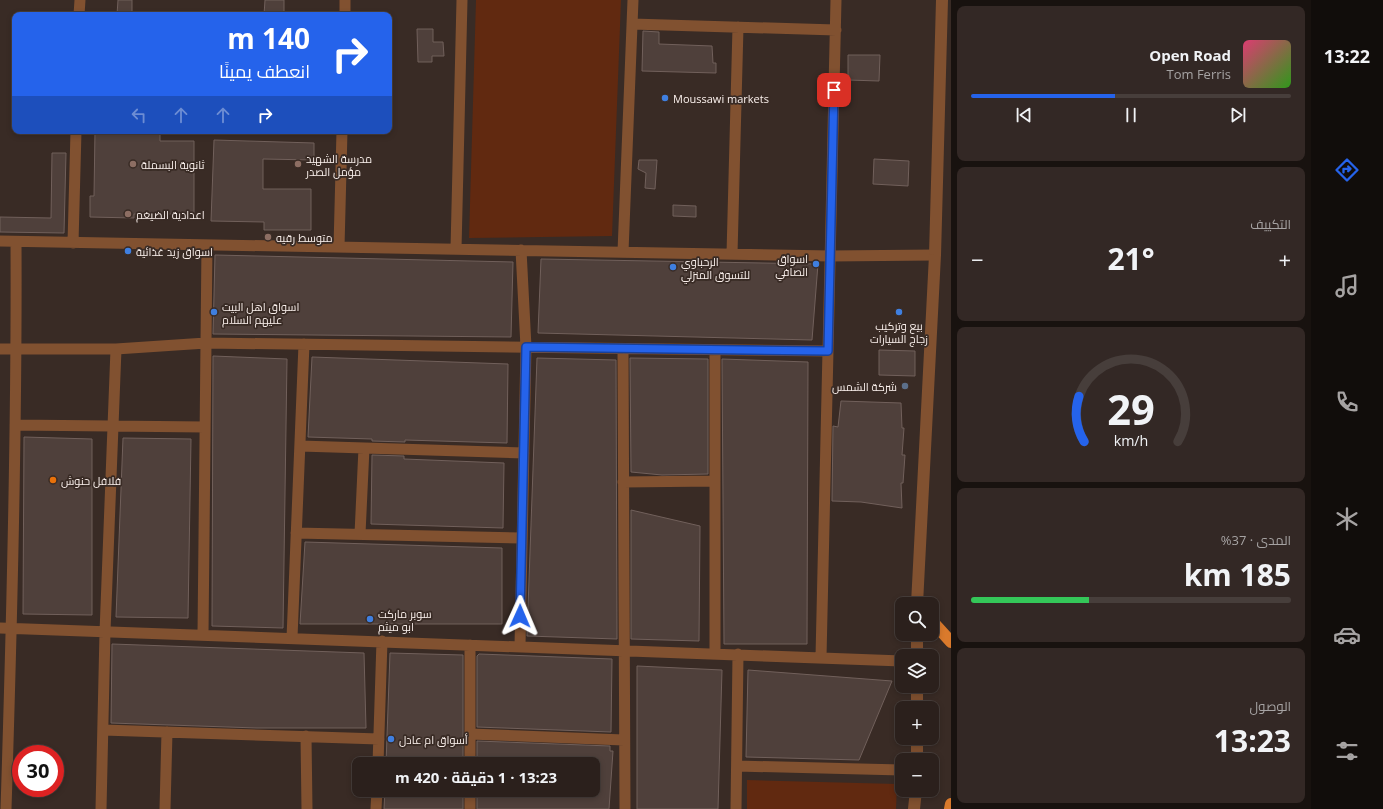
<!DOCTYPE html>
<html lang="ar">
<meta charset="utf-8">
<style>
:root{--surface:#2b201c;--page:#332825;--text:#f1f3f6;--muted:#a6a3a3;--line:#473e3b;--accent:#2563eb}
body{margin:0;font-family:"Open Sans",Cairo,sans-serif;background:var(--page);color:var(--text);direction:rtl;height:100vh;display:flex;flex-direction:column;font-size:15px;white-space:nowrap}
*{box-sizing:border-box;margin:0}
p{font-size:13px;color:var(--muted)}
.icon{flex:none;width:22px;height:22px;fill:none;stroke:currentColor;stroke-width:2;stroke-linecap:round;stroke-linejoin:round}
.map{position:relative;flex:1;overflow:hidden;direction:ltr}
.panel{display:flex;flex-direction:column;gap:6px;padding:6px;background:#18120f;width:360px}
.panel>*{flex:none}
.banner{position:absolute;left:12px;top:12px;width:380px;height:122px;border-radius:8px;box-shadow:0 2px 6px #0003,0 0 0 1px var(--line);direction:rtl;background:#2563eb;color:#fff;overflow:hidden}
.fabs{position:absolute;left:895px;top:597px;display:grid;gap:8px}
.fabs a{display:grid;place-items:center;width:44px;height:44px;border-radius:8px;background:var(--surface);box-shadow:0 2px 6px #0003,0 0 0 1px var(--line);font-size:20px}
.speed{position:absolute;left:12px;top:745px;display:flex;gap:8px;font-size:20px;font-weight:700;text-align:center}
.speed>*{display:grid;place-content:center;width:52px;height:52px;border-radius:50%;background:var(--surface);box-shadow:0 2px 6px #0003,0 0 0 1px var(--line);line-height:1}
.speed .limit{border:6px solid #d22;background:#fff;color:#111}
.pin{position:absolute;display:grid;place-items:center;width:34px;height:34px;color:#fff;margin:-17px;border-radius:8px;box-shadow:0 2px 6px #0006}
.me{position:absolute;width:44px;margin:-22px;rotate:1deg;stroke-linejoin:round;filter:drop-shadow(0 0 3px #0008)}
.turn{display:flex;align-items:center;gap:14px;height:84px;padding:0 16px;font-size:18px}
.turn .icon{width:52px;height:52px;stroke-width:2.5}
.turn b{display:block;font-size:28px;line-height:34px}
.lanes{display:flex;align-items:center;height:38px;padding:0 16px;background:#0003;justify-content:center;gap:20px;direction:ltr}
.lanes .off{opacity:.35}
.big{font-size:30px;font-weight:700;line-height:1.1}
.panel .widget{flex:1;display:flex;flex-direction:column;justify-content:center;gap:6px;min-width:0;padding:0 14px;border-radius:8px;background:var(--page)}
.panel .dial{align-items:center;gap:0}
.dial svg{height:104px;overflow:visible;fill:none;stroke:var(--line);stroke-width:7;stroke-linecap:round;text-anchor:middle}
.dial text{fill:var(--text);stroke:none}
.song{display:flex;align-items:center;gap:12px}
.cover{width:48px;height:48px;border-radius:6px;background:linear-gradient(135deg,hsl(340 70% 55%),hsl(110 70% 35%))}
.played{height:4px;border-radius:2px;background:linear-gradient(90deg,var(--accent) 45%,var(--line) 45%)}
.keys{display:flex;justify-content:space-around;direction:ltr}
.heat{display:flex;justify-content:space-between;align-items:center;font-size:22px;direction:ltr}
.charge{height:6px;border-radius:3px;background:linear-gradient(90deg,#34c759 37%,var(--line) 0)}
.trip{position:absolute;left:352px;top:757px;width:248px;height:40px;border-radius:8px;background:var(--surface);box-shadow:0 2px 6px #0003,0 0 0 1px var(--line);font-weight:700;line-height:40px;text-align:center;direction:rtl}
main{display:flex;flex:1;min-height:0}
.tabs{display:flex;flex-direction:column;width:72px;justify-content:space-around;align-items:center;background:#110d0b;color:var(--muted)}
.tabs .icon{width:28px;height:28px}
.tabs .current{color:var(--accent)}
.tabs b{font-size:18px;color:var(--text)}
.map>svg:first-child{display:block}
.green{fill:#612910}
.building{fill:#4f403b;stroke:#71605b}
.lines{fill:none;stroke-linecap:round;stroke-linejoin:round}
.minor{stroke:#815130;stroke-width:11}
.tertiary{stroke:#815130;stroke-width:12}
.trunk{stroke:#da7a2c;stroke-width:12}
.route-casing{stroke:#184099;stroke-width:10}
.route{stroke:#2563eb;stroke-width:7}
.shop-dot{fill:#3f7fe0;stroke:#392b25;stroke-width:1.5}
.education-dot{fill:#8d6e63;stroke:#392b25;stroke-width:1.5}
.service-dot{fill:#5c6f8a;stroke:#392b25;stroke-width:1.5}
.food-dot{fill:#e8710a;stroke:#392b25;stroke-width:1.5}
.labels{text-anchor:middle;dominant-baseline:central;stroke-width:3.5;stroke-linejoin:round;paint-order:stroke}
.poi-label{font-size:11px;fill:#faf0ec;stroke:#392b25;text-anchor:start}
</style>
<main>
<nav class="tabs">
<b>13:22</b>
<svg class="icon current" aria-label="directions" viewBox="0 0 24 24"><path d="M12 3l9 9-9 9-9-9zM9 14v-3h6M13 9l2 2-2 2"/></svg>
<svg class="icon" aria-label="music" viewBox="0 0 24 24"><path d="M9 18V5l10-2v13"/><circle cx="6" cy="18" r="3"/><circle cx="16" cy="16" r="3"/></svg>
<svg class="icon" aria-label="phone" viewBox="0 0 24 24"><path d="M5 4h4l2 5-3 2q2 4 5 5l2-3 5 2v4C11 20 4 13 5 4z"/></svg>
<svg class="icon" aria-label="climate" viewBox="0 0 24 24"><path d="M12 3v18M4 7l16 10M4 17L20 7"/></svg>
<svg class="icon" aria-label="car" viewBox="0 0 24 24"><path d="M5 17H2v-5l4-1 3-4h7l3 4 3 1v5h-3M9 17h6M6 11h13"/><circle cx="7" cy="17" r="2"/><circle cx="17" cy="17" r="2"/></svg>
<svg class="icon" aria-label="filters" viewBox="0 0 24 24"><path d="M4 7h16M4 17h16"/><circle cx="9" cy="7" r="2"/><circle cx="15" cy="17" r="2"/></svg>
</nav>
<section class="panel">
<div class="widget">
<div class="song"><i class="cover"></i><div><b>Open Road</b><p>Tom Ferris</p></div></div>
<div class="played"></div>
<div class="keys"><svg class="icon" aria-label="previous" viewBox="0 0 24 24"><path d="M18 5L8 12l10 7zM5 5v14"/></svg><svg class="icon" aria-label="pause" viewBox="0 0 24 24"><path d="M8 5v14M16 5v14"/></svg><svg class="icon" aria-label="next" viewBox="0 0 24 24"><path d="M6 5l10 7-10 7zM19 5v14"/></svg></div>
</div>
<div class="widget"><p>التكييف</p>
<div class="heat"><a>−</a><b class="big">21°</b><a>+</a></div>
</div>
<div class="widget dial"><svg viewBox="0 0 100 80">
<path d="M14 69A42 42 0 1 1 86 69"/>
<path d="M14 69A42 42 0 0 1 10 34" stroke="#2563eb"/>
<text x="50" y="56" font-size="32" font-weight="700">29</text>
<text x="50" y="72" font-size="11">km/h</text>
</svg></div>
<div class="widget"><p>المدى · 37%</p><b class="big">185 km</b><div class="charge"></div></div>
<div class="widget"><p>الوصول</p><b class="big">13:23</b></div>
</section>
<div class="map">
<svg width="951" height="809" viewBox="0 0 951 809">
<rect width="100%" height="100%" fill="#392b25"/>
<!-- green -->
<path class="green" d="M476 0H621L612 236 469 238Z
M747 780 897 784 896 809H747Z"/>
<!-- building -->
<path class="building" d="M118 0H132V15H117Z
M265 0H284V15H264Z
M417 29H433V42H443L444 56H432V62H418Z
M643 31 659 32V44L712 46 713 63H716V73L642 71Z
M848 55H880L879 81 848 80Z
M95 131H160V141H194V214H134V218L90 217V196H94Z
M214 140 314 143V160L263 159V189H311V230H264V222L211 221Z
M52 153H66L64 233 0 232V217L51 218Z
M874 159 909 161 908 186 873 184Z
M639 160H657L655 189 645 188 646 173 638 169Z
M673 205 696 206V217L673 216Z
M215 255 513 262 511 337 213 334Z
M541 259 818 264 812 340 538 333Z
M879 350 915 351V376L879 375Z
M213 356 287 359 283 628 212 626Z
M312 357 508 364 507 443 405 440V442L372 441V439L308 437Z
M537 358 616 360 617 639 527 636Z
M630 358 708 359V474L662 475 631 472Z
M722 359 808 362 807 644H724Z
M841 401 901 403 902 428H904L902 455H905L903 483H901L902 508 861 502 832 501 833 426 838 427Z
M24 437 92 439V615L23 614Z
M123 438 191 439 188 618 116 617Z
M372 455 404 456V459L504 463 503 528 371 524Z
M631 510 700 526 699 641 631 639Z
M305 542 502 548V624H300Z
M112 644 364 653 366 728H257L111 723Z
M390 653 463 655V764H386Z
M479 654 612 659 611 732 477 727V656Z
M637 666 722 670 718 809H637Z
M748 670 892 681 859 760 746 757Z
M477 741 610 746V751H613L609 809H477V790H593V764H477Z
M385 790H463V809H384Z"/>
<g class="lines">
<!-- minor -->
<path class="minor" d="M79 15 80 0
M345 15V0
M632 24 836 30
M0 241 830 256 935 255
M73 243 76 131
M339 247 342 131
M456 249 462 0
M623 252 633 0
M732 254 738 27
M0 349H116L206 343 828 351
M623 349 625 809
M715 350V653
M15 425 205 427
M300 446 524 453
M623 482 715 481
M296 533 521 538
M360 534 364 448
M0 628 902 661
M203 635 207 245
M292 638 304 344
M520 646 526 347 521 250
M821 657 836 0
M103 730 379 739
M470 734 624 740
M306 736 307 809
M378 764 382 641
M470 764V645
M737 766 902 770
M6 809C12 620 17 431 16 242
M101 809 105 632 116 349
M165 809 167 732
M376 809 377 790
M470 809V790
M736 809 738 654"/>
<!-- tertiary -->
<path class="tertiary" d="M917 604 935 255 942 0
M917 656V634
M917 686V708
M917 738V760
M914 809 916 790"/>
<!-- trunk -->
<path class="trunk" d="M932 621 951 642
M950 809 951 804"/>
</g>
<g class="lines">
<defs>
<path id="route" d="M520 616 526 347 828 351 834 90"/>
</defs>
<!-- route casing -->
<use href="#route" class="route-casing"/>
<!-- route -->
<use href="#route" class="route"/>
</g>
<!-- markers -->
<g class="shop-dot">
<circle cx="665" cy="98" r="4"/>
<circle cx="128" cy="251" r="4"/>
<circle cx="816" cy="264" r="4"/>
<circle cx="673" cy="267" r="4"/>
<circle cx="214" cy="312" r="4"/>
<circle cx="899" cy="312" r="4"/>
<circle cx="370" cy="619" r="4"/>
<circle cx="391" cy="739" r="4"/>
</g>
<g class="education-dot">
<circle cx="133" cy="164" r="4"/>
<circle cx="298" cy="164" r="4"/>
<circle cx="128" cy="214" r="4"/>
<circle cx="268" cy="237" r="4"/>
</g>
<circle class="service-dot" cx="905" cy="386" r="4"/>
<circle class="food-dot" cx="53" cy="480" r="4"/>
<g class="labels">
<!-- poi labels -->
<g class="poi-label">
<text x="673" y="98">Moussawi markets</text>
<text x="306" y="158">مدرسة الشهيد<tspan x="306" dy="13">مؤمل الصدر</tspan></text>
<text x="141" y="164">ثانوية البسملة</text>
<text x="136" y="214">اعدادية الضيغم</text>
<text x="276" y="237">متوسط رقيه</text>
<text x="136" y="251">اسواق زيد غذائية</text>
<text x="808" y="258" text-anchor="end">اسواق<tspan x="808" dy="13">الصافي</tspan></text>
<text x="681" y="261">الرحباوي<tspan x="681" dy="13">للتسوق المنزلي</tspan></text>
<text x="222" y="306">اسواق اهل البيت<tspan x="222" dy="13">عليهم السلام</tspan></text>
<text x="899" y="325" text-anchor="middle">بيع وتركيب<tspan x="899" dy="13">زجاج السيارات</tspan></text>
<text x="897" y="386" text-anchor="end">شركة الشمس</text>
<text x="61" y="480">فلافل حنوش</text>
<text x="378" y="613">سوبر ماركت<tspan x="378" dy="13">ابو ميثم</tspan></text>
<text x="399" y="739">أسواق ام عادل</text>
</g>
</g>
</svg>
<div class="fabs">
<a><svg class="icon" aria-label="search" viewBox="0 0 24 24"><circle cx="10" cy="10" r="6"/><path d="M15 15l6 6"/></svg></a>
<a><svg class="icon" aria-label="layers" viewBox="0 0 24 24"><path d="M12 4l9 5-9 5-9-5zM3 14l9 5 9-5"/></svg></a>
<a>+</a>
<a>−</a>
</div>
<div class="speed"><div class="limit">30</div></div>
<div class="pin" style="left:834px;top:90px;background:#d93025"><svg class="icon" aria-label="arrive" viewBox="0 0 24 24"><path d="M6 21V4h12l-3 4 3 4H6"/></svg></div>
<svg class="me" style="left:520px;top:616px" viewBox="-20 -20 40 40"><path d="M0-17L14 15 0 8-14 15z" fill="#2563eb" stroke="#fff" stroke-width="4"/></svg>
<div class="trip">13:23 · 1 دقيقة · 420 m</div>
<div class="banner">
<div class="turn"><svg class="icon" aria-label="right" viewBox="0 0 24 24"><path d="M7 20v-9h11M14 6l5 5-5 5"/></svg><div><b>140 m</b>انعطف يمينًا</div></div>
<div class="lanes"><svg class="icon off" aria-label="left" viewBox="0 0 24 24"><path d="M17 20v-9H6M10 6l-5 5 5 5"/></svg><svg class="icon off" aria-label="ahead" viewBox="0 0 24 24"><path d="M12 20V5M6 11l6-6 6 6"/></svg><svg class="icon off" aria-label="ahead" viewBox="0 0 24 24"><path d="M12 20V5M6 11l6-6 6 6"/></svg><svg class="icon" aria-label="right" viewBox="0 0 24 24"><path d="M7 20v-9h11M14 6l5 5-5 5"/></svg></div>
</div>
</div>
</main>
